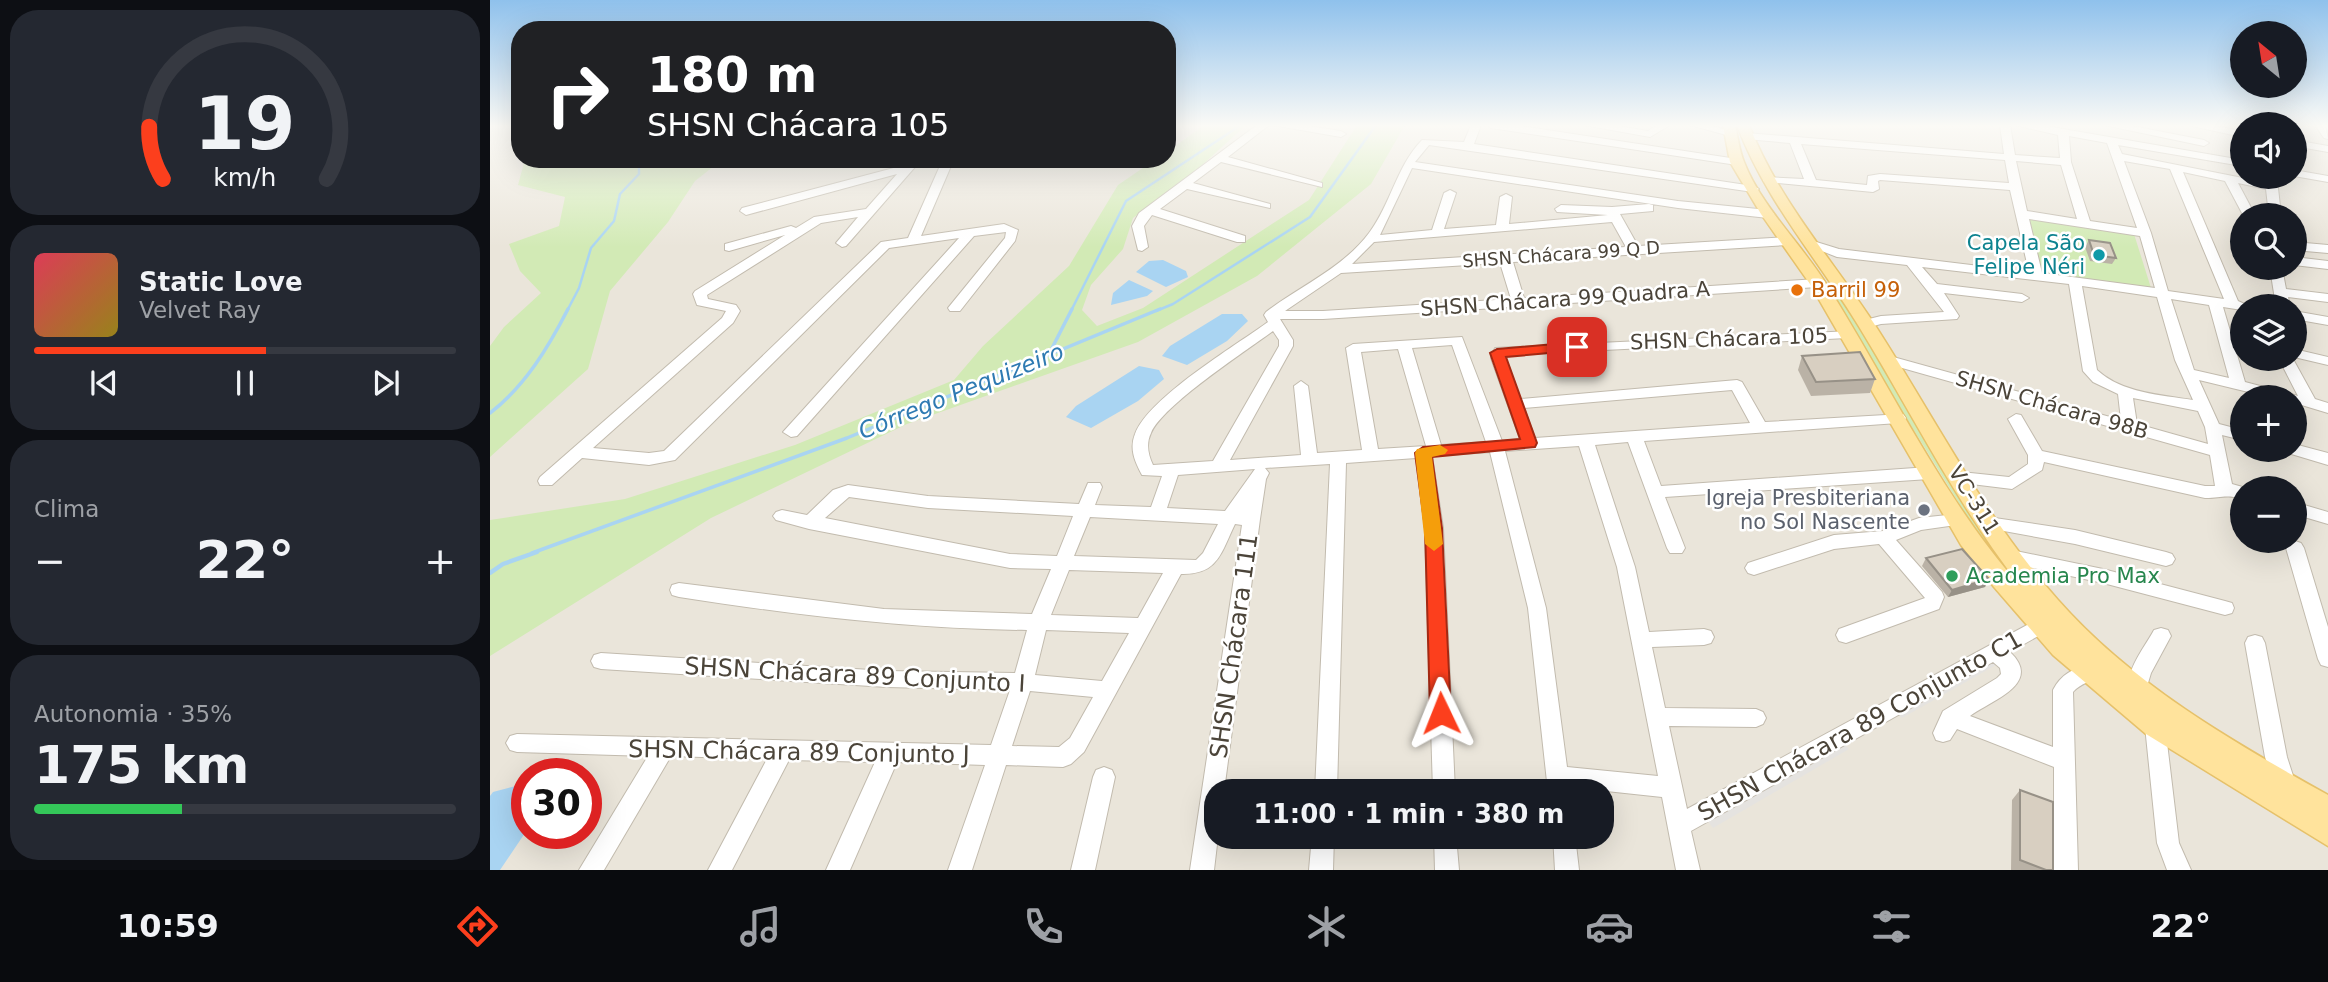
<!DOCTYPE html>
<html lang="pt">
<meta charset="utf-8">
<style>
:root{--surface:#171b24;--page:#242831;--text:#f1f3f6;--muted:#9ea1a6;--line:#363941;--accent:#fc3f1d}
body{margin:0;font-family:"DejaVu Sans",sans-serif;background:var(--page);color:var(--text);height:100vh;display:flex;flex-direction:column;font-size:26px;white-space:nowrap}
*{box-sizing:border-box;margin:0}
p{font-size:23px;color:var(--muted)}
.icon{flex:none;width:38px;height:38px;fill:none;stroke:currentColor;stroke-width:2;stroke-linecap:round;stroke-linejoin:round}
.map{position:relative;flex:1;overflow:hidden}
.panel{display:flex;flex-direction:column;gap:10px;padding:10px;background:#0d0f14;width:490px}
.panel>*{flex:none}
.guide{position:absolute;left:21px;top:21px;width:665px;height:147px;border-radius:28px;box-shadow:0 7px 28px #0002;background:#202124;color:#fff;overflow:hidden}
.needle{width:46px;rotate:330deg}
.buttons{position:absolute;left:1740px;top:21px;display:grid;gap:14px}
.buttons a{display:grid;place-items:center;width:77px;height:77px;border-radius:50%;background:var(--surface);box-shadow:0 7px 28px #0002;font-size:35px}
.speed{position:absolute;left:21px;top:758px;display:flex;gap:14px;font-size:35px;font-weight:700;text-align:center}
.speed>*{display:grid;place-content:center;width:91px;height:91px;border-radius:50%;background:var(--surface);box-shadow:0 7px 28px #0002;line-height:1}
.speed .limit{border:10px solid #d22;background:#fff;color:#111}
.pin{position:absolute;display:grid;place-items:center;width:60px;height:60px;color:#fff;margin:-30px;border-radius:14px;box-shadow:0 4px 10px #0006}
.me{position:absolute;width:77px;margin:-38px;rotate:358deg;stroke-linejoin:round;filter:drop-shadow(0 0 5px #0008)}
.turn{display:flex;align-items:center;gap:24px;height:147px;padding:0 21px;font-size:32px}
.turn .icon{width:91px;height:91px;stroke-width:2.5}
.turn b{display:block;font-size:49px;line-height:60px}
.big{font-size:52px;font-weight:700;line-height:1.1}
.panel .card{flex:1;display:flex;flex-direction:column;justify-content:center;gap:10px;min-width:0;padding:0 24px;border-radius:28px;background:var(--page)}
.panel .dial{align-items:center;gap:0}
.dial svg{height:182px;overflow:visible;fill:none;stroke:var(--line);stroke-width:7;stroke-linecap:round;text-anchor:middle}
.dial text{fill:var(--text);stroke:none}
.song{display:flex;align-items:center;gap:21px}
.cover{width:84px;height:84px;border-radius:10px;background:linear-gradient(135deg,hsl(350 70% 55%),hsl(50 70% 35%))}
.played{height:7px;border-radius:4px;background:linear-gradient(90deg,var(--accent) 55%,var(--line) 55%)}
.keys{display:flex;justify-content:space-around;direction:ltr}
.heat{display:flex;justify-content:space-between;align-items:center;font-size:38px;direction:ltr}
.charge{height:10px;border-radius:5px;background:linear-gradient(90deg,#34c759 35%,var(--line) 0)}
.trip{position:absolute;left:714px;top:779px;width:410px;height:70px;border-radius:28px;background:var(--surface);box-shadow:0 7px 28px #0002;font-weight:700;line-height:70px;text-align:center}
.menu{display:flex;height:112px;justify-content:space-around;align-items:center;background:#090b0e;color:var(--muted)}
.menu .icon{width:49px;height:49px}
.menu .selected{color:var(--accent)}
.menu b{font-size:32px;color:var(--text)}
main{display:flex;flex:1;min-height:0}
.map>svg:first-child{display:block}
.residential{fill:#eae5da;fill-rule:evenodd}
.green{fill:#d2eab5}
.parking{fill:#e5e3e0}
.water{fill:#a9d4f2}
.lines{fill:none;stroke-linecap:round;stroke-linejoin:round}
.stream-far2{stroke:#a9d4f2;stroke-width:2.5}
.stream-far1{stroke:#a9d4f2;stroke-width:3.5}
.stream{stroke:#a9d4f2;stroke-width:4.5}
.minor-casing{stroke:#c2bbae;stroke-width:2}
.major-casing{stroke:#e6c16a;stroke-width:3}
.minor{fill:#fff;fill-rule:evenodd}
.major{fill:#ffe39c;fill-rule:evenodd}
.wall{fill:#bab2a6}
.shaded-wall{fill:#979187}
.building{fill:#d8cfc1;stroke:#979187;stroke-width:2}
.route{fill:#fc3f1d;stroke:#a42913;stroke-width:2}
.slow{fill:#f59e0b}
.culture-dot{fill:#0f9aa8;stroke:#fff;stroke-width:2.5}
.food-dot{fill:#e8710a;stroke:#fff;stroke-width:2.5}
.worship-dot{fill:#6b7280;stroke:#fff;stroke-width:2.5}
.leisure-dot{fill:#2e9e5b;stroke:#fff;stroke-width:2.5}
.labels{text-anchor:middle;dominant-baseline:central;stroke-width:5;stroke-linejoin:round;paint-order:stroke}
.far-street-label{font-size:18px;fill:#4b4439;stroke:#fff}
.culture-label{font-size:21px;fill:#0d838f;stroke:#fff;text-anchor:end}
.food-label{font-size:21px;fill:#c56008;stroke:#fff;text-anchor:start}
.street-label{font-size:21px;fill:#4b4439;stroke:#fff}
.worship-label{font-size:21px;fill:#5b616d;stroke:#fff;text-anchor:end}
.leisure-label{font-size:21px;fill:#27864d;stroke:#fff;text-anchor:start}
.water-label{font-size:23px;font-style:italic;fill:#2e7ab2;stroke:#fff}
.near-street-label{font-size:24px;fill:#4b4439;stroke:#fff}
</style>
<main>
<section class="panel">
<div class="card dial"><svg viewBox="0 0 100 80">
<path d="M14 69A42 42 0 1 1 86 69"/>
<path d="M14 69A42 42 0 0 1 8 46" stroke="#fc3f1d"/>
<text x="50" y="56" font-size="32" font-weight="700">19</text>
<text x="50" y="72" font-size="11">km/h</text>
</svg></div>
<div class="card">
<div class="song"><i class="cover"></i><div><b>Static Love</b><p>Velvet Ray</p></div></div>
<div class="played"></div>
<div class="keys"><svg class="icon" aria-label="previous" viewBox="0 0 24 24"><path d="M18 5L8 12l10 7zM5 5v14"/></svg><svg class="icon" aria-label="pause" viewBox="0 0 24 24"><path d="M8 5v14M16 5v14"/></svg><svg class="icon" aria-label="next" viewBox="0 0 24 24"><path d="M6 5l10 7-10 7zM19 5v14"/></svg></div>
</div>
<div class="card"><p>Clima</p>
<div class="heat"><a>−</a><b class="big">22°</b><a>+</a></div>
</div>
<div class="card"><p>Autonomia · 35%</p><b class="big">175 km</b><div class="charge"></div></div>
</section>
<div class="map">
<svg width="1838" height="870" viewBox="0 0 1838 870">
<rect width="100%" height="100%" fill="#f6f3ec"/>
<!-- residential -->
<path class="residential" d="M0 125H30V159H677V125H1752V177H1804V125H1838V870H0ZM1752 215H1804V268H1752ZM1752 306H1804V359H1752ZM1752 397H1804V450H1752ZM1752 488H1804V541H1752ZM37 774H96V833H37ZM726 791H1111V836H726Z"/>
<!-- green -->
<path class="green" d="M714 125H756L709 168 643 218 633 249 601 285 592 310 607 326 653 308 819 200 867 125H915L881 184 767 276 648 342 417 424 221 518 0 656V520L135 499 305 445 464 380 493 346 579 266 628 185 666 159H677V152Z
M35 159H233L205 181 178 222 120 291 98 369 0 457V346L14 327 51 293 30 271 19 244 69 226 75 197 28 185Z
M1538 217 1644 234 1661 288 1548 273Z
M1337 289H1348L1480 507 1687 732 1507 565Z"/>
<!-- parking -->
<path class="parking" d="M1497 658 1506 665 1412 718 1405 711Z
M1351 742 1359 749 1223 828 1217 820Z"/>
<!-- water -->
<path class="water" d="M673 260 696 271 698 277 676 287 646 272 659 261Z
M639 280 663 291 657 296 621 305 623 293Z
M732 314H752L758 321 737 341 697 365 672 356 680 346Z
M649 366 669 370 674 379 648 401 601 428 576 417 586 406Z
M37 783V830L10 870H0V796L3 792Z"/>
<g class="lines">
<!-- stream-far2 -->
<path class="stream-far2" d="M77 311 89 288 101 248 124 221 130 194 149 174V159
M581 311 636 201 751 125
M666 311 683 304 820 217 886 125"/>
<!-- stream-far1 -->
<path class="stream-far1" d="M559 354 582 309
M0 413C35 386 58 348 78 309
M42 553 357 438 670 309"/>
<!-- stream -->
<path class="stream" d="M0 573 13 564 47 552"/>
<defs>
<path id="minor" d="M767 125H779L738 157 832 183V187L731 162 703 183 780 204V208L697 189 670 209 755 236V242H747L662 215 654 226 658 247 652 251 648 250 642 226 649 213Z
M782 125H811L851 131 856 134 851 137Z
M981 125H991L984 144 1263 186 1269 189 1263 192 939 145 925 162 1188 201 1278 210 1284 214 1278 218 1188 208 922 168 890 235 942 230 954 193 960 190 966 193 954 229 1006 225 1010 197 1016 194 1022 197 1019 224 1118 215 1067 212 1065 209 1071 205 1122 207 1159 204 1163 205V211L1130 214 1148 246 1297 237 1303 241 1297 245 1023 262 1034 298 1328 279 1335 283 1328 287 833 319H790L803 340V346L740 460 811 455 804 386 811 381 818 386 827 453 872 450 856 348 863 344 972 337 1012 441 1030 439 1001 358 1005 348 1362 331 1364 334 1362 337 1357 338 1016 355 1015 358 1030 399 1247 380 1252 382 1275 422 1413 414 1416 418 1413 422 1408 423 1154 441 1171 486 1439 467 1447 473 1439 479 1175 497 1195 548 1192 553H1180L1177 548 1138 442 1105 445 1145 567 1159 632 1214 629 1221 631 1224 637 1221 643 1214 645 1162 647 1175 708 1266 709 1273 712 1276 718 1273 724 1266 727 1179 726 1197 809 1550 618 1557 621 1560 626 1557 631 1520 652C1554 684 1500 701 1480 716L1563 747V690C1571 674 1583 669 1599 664L1606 666 1609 672C1604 682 1590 683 1583 692L1588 870H1564V767L1467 729 1460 740 1453 742 1446 740 1443 733 1453 711 1507 678 1511 674 1510 668 1503 662 1201 831 1210 870H1186L1172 797 1079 787 1080 791H1058L1038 608 1000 452 942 456 953 528 965 791H943L935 528 926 458 856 463 847 791H825L840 464 775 468 779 473 776 479 770 519 734 791H726L728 836 724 870H700L752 525 745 524C731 553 728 575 691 574L594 752 581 764 573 767 516 765 482 870H458L495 765 407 762 360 870H336L385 762 299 760 242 870H218L277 759 181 756 114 870H89L158 756 27 752 20 750 16 743 20 736 27 734 501 745 520 690 397 687 111 669 104 667 101 661 104 655 111 653 397 671 525 673 537 630C419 629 305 615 189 597L182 595 180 590 182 585 189 583 394 609 542 614 561 569 520 568 319 529 286 520 283 516 286 512 292 510 317 515 343 490 358 485 438 496 589 504 598 483H610L612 487 605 505 661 507 672 476 652 475C645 462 639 449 645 434 658 398 745 346 778 322L774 315 776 312C810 286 853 268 879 233 901 204 906 167 932 140L974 142ZM1122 222 1136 247 862 264 884 242ZM1010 263 1021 299 833 311H795L851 273ZM783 331 789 340V346L723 461 663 465C658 455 656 443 661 433 673 405 756 351 783 331ZM962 345 996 442 951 445 922 348ZM908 349 936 446 888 449 871 352ZM1242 390 1260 423 1045 438 1034 408ZM1089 446 1127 567 1168 776 1077 767 1056 608 1015 451ZM765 469 735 511 677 508 688 475ZM359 497 438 508 583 516 567 556 520 554 335 518ZM600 517 728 524 713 553 706 560 584 556ZM579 570 673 573 648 618 561 615ZM556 630 639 633 612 681 545 675ZM540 691 603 697 580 738 569 747 522 746Z
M996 125H1024L1247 159 1252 162 1247 165 1001 128Z
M1094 125H1122L1158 131 1167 125H1180L1160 137Z
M1200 125H1220L1245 133 1240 136Z
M1510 125H1520L1525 155 1570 158 1568 135 1525 125H1550L1752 160V166L1628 145 1632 154 1783 184 1788 188 1791 215H1779L1776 189 1748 183 1765 215H1753L1735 181 1693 172 1748 301 1759 306H1752V310L1733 307 1755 382 1808 396 1789 359H1803L1825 399 1838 403V413L1805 403 1804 397H1779L1709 380 1729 424 1752 430V440L1732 435 1742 484 1756 488H1752V499C1736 494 1731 498 1715 498L1554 462 1552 470 1522 489 1465 482 1463 478 1471 472 1519 477 1538 464V455L1518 419 1526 414 1531 415 1552 451 1715 486H1725L1720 455 1391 362 1389 359 1396 355 1631 420 1628 394 1603 382 1593 371 1579 284 1432 267 1447 284 1532 294 1539 298 1532 302 1454 293 1469 316 1467 319 1391 324 1376 328 1369 324 1371 321 1391 316 1454 312 1417 265 1347 257 1314 244 1320 240 1349 249 1539 272 1520 190 1390 180 1388 181 1389 189 1383 192 1277 182 1273 181V177L1314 179 1300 143 1256 139 1251 136 1256 133 1514 154ZM1579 136 1617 143 1647 228 1600 221 1581 162ZM1311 144 1515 160 1519 183 1390 174 1378 176 1377 185 1326 180ZM1526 161 1571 165 1587 219 1537 211ZM1634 161 1680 169 1734 299 1678 291 1661 233ZM1539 219 1650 236 1665 288 1552 273ZM1592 286 1667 297 1685 360 1703 400C1671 395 1632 393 1607 370ZM1681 299 1719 305 1739 378 1704 370ZM1643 398 1708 411 1715 427 1718 444 1647 424Z
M1614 125H1637L1714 140 1719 143 1714 146Z
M1721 125 1752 131V137L1702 126Z
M1825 125H1835L1838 139 1834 138Z
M1804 140 1838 146V152L1804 146Z
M421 159H432L356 246 352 247 346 243 368 217 331 223 217 295 218 299 246 305 250 311 243 323 103 448 159 453 174 451 391 242 418 238 453 159H464L431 236 514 224 528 230 525 241 470 311H460L458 308 515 238 516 232 484 236 307 436 301 437 293 432 469 238 399 248 185 460 159 465 92 458 62 485H50L48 481 50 477 232 318 236 311 207 305 203 294 205 291 295 235 239 251 235 250V244L301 226 306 228 324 217 376 209 407 174 256 215 250 211 252 208 415 165Z
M1804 170 1838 176V182L1804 176Z
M1804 242 1838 245V253L1804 250Z
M1804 257 1838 261V269L1804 265Z
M1780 268H1792L1796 289 1838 294V302L1798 297 1800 306H1786Z
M1804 311 1838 317V325L1804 319Z
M1804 349 1838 357V365L1804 357Z
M1804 444 1838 453V465L1798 453 1796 450H1804Z
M1804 502 1838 512V524L1804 514Z
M1467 514 1473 516 1476 520 1473 524 1431 530 1406 540 1452 592 1454 597 1449 609 1356 643 1349 641 1346 635 1349 629 1435 598 1389 544 1344 549 1264 575 1258 573 1255 568 1258 563 1344 535 1393 531 1429 518Z
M1498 517 1585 530 1676 552 1682 554 1685 559 1682 564 1676 566 1585 544 1492 527 1489 523 1492 519Z
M1805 541 1811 543 1814 548 1838 627V667L1831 665 1828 659 1796 548 1799 543Z
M1521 550 1613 569 1735 601 1742 603 1744 608 1742 613 1735 615 1613 583 1515 562 1512 557 1515 552Z
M1671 628 1678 630 1681 636 1661 673 1655 693 1648 696 1641 693C1632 674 1655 647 1664 630Z
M1765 635 1772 637 1775 643 1797 757 1806 785 1803 792 1795 795 1787 792 1775 757 1755 643 1758 637Z
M1665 717 1672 719 1675 726 1689 843 1701 870H1677L1667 843 1655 726 1658 719Z
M614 767 622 770 625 777 605 870H581L603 777 606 770Z
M822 836H844L843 870H819Z
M944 836H966L969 870H945Z
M1063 836H1085L1089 870H1065Z"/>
<path id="major" d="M1233 125H1245C1248 137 1249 150 1254 162 1271 206 1312 245 1337 285 1400 385 1453 500 1532 588 1468 507 1422 413 1368 325 1327 258 1275 200 1247 125H1259C1288 199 1340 257 1383 322 1444 416 1494 517 1568 600 1642 684 1741 741 1838 795V846L1656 734 1563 655 1504 587 1471 545 1320 284 1271 214 1240 162Z"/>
</defs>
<!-- minor casing -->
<use href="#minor" class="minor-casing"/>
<!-- major casing -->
<use href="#major" class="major-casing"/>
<!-- minor -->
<use href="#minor" class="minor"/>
<!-- major -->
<use href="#major" class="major"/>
</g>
<!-- wall -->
<path class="wall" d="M1599 240 1626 258 1622 264 1600 261 1595 247Z
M1312 356 1385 379 1380 393 1321 396 1308 370Z
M1436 558 1499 579 1495 587 1458 597 1432 566Z
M1530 790 1563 870H1521L1522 800Z"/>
<!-- shaded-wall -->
<path class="shaded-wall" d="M1499 579 1495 587 1458 597 1462 590Z"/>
<!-- building -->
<path class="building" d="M1599 240 1620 243 1626 258 1604 255Z
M1370 352 1385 379 1326 382 1312 356Z
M1472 549 1499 579 1462 590 1436 558Z
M1530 790 1563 802V870H1556L1530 860Z"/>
<!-- sky -->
<linearGradient id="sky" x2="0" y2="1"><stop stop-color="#8fc1ec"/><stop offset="0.51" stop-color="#fbfaf6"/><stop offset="1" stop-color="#fbfaf6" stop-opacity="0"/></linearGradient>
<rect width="1838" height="247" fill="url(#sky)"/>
<!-- route -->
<path class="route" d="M1087 342 1092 344V350L1016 357 1047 443 1045 447 942 457 952 528 961 713 958 719 951 722 943 719 940 713 935 528 925 453 933 447 1030 439 1000 353 1007 349Z"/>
<!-- slow -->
<path class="slow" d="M950 445 958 450 955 454 942 457 953 544 944 551 935 544 925 453 927 449Z"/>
<!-- markers -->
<circle class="culture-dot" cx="1609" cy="255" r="7"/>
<circle class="food-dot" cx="1307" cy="290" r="7"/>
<circle class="worship-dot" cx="1434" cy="510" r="7"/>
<circle class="leisure-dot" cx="1462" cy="576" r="7"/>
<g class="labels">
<!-- far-street labels -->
<g class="far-street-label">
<text transform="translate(1071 254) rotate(-4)">SHSN Chácara 99 Q D</text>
</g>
<!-- culture labels -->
<g class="culture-label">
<text x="1595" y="243">Capela São<tspan x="1595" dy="24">Felipe Néri</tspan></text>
</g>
<!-- food labels -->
<g class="food-label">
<text x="1321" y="290">Barril 99</text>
</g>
<!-- street labels -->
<g class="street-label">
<text transform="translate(1075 299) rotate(-4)">SHSN Chácara 99 Quadra A</text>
<text transform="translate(1239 339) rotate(-2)">SHSN Chácara 105</text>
<text transform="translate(1562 405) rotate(16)">SHSN Chácara 98B</text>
<text transform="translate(1484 500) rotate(58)">VC-311</text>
</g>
<!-- worship labels -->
<g class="worship-label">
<text x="1420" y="498">Igreja Presbiteriana<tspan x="1420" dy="24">no Sol Nascente</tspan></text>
</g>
<!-- leisure labels -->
<g class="leisure-label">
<text x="1476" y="576">Academia Pro Max</text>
</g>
<!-- water labels -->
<g class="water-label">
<text transform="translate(471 391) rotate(-22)">Córrego Pequizeiro</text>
</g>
<!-- near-street labels -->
<g class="near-street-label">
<text transform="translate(744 646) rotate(-82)">SHSN Chácara 111</text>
<text transform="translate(365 675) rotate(3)">SHSN Chácara 89 Conjunto I</text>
<text transform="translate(1370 726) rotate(-29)">SHSN Chácara 89 Conjunto C1</text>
<text transform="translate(309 752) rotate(1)">SHSN Chácara 89 Conjunto J</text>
</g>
</g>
</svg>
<div class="buttons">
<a><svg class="needle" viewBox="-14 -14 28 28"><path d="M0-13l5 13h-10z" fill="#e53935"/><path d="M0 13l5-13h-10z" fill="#9ea1a6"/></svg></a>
<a><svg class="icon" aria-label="sound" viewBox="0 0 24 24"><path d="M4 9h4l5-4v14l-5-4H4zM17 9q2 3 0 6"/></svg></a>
<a><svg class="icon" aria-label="search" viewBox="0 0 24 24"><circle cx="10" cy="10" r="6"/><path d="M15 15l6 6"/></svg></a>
<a><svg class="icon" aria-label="layers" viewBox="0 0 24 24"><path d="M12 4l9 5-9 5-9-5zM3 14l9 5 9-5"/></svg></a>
<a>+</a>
<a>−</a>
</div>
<div class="speed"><div class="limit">30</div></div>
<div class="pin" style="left:1087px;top:347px;background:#d93025"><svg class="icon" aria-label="arrive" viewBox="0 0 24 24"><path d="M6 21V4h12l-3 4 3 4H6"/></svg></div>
<svg class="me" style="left:951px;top:713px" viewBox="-20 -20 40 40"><path d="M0-17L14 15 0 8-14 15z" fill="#fc3f1d" stroke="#fff" stroke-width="4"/></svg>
<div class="trip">11:00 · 1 min · 380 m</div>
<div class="guide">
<div class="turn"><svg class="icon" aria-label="right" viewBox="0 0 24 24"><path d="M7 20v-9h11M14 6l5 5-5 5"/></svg><div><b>180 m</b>SHSN Chácara 105</div></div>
</div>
</div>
</main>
<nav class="menu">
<b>10:59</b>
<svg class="icon selected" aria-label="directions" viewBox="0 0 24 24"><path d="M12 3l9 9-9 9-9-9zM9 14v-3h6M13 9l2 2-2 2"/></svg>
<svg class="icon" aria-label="music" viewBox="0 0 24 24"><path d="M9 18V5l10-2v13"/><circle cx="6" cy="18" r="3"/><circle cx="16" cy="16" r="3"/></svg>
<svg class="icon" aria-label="phone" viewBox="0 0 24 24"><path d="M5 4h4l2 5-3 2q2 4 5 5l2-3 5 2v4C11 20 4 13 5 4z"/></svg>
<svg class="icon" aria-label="climate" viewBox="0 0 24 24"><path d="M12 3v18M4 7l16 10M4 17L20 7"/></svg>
<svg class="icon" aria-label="car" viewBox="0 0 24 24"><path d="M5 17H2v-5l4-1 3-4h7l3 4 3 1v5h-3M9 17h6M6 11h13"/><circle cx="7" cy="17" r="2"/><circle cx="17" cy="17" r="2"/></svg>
<svg class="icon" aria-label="filters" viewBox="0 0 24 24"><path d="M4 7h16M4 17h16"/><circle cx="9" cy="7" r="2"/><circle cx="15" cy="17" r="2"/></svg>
<b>22°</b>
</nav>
